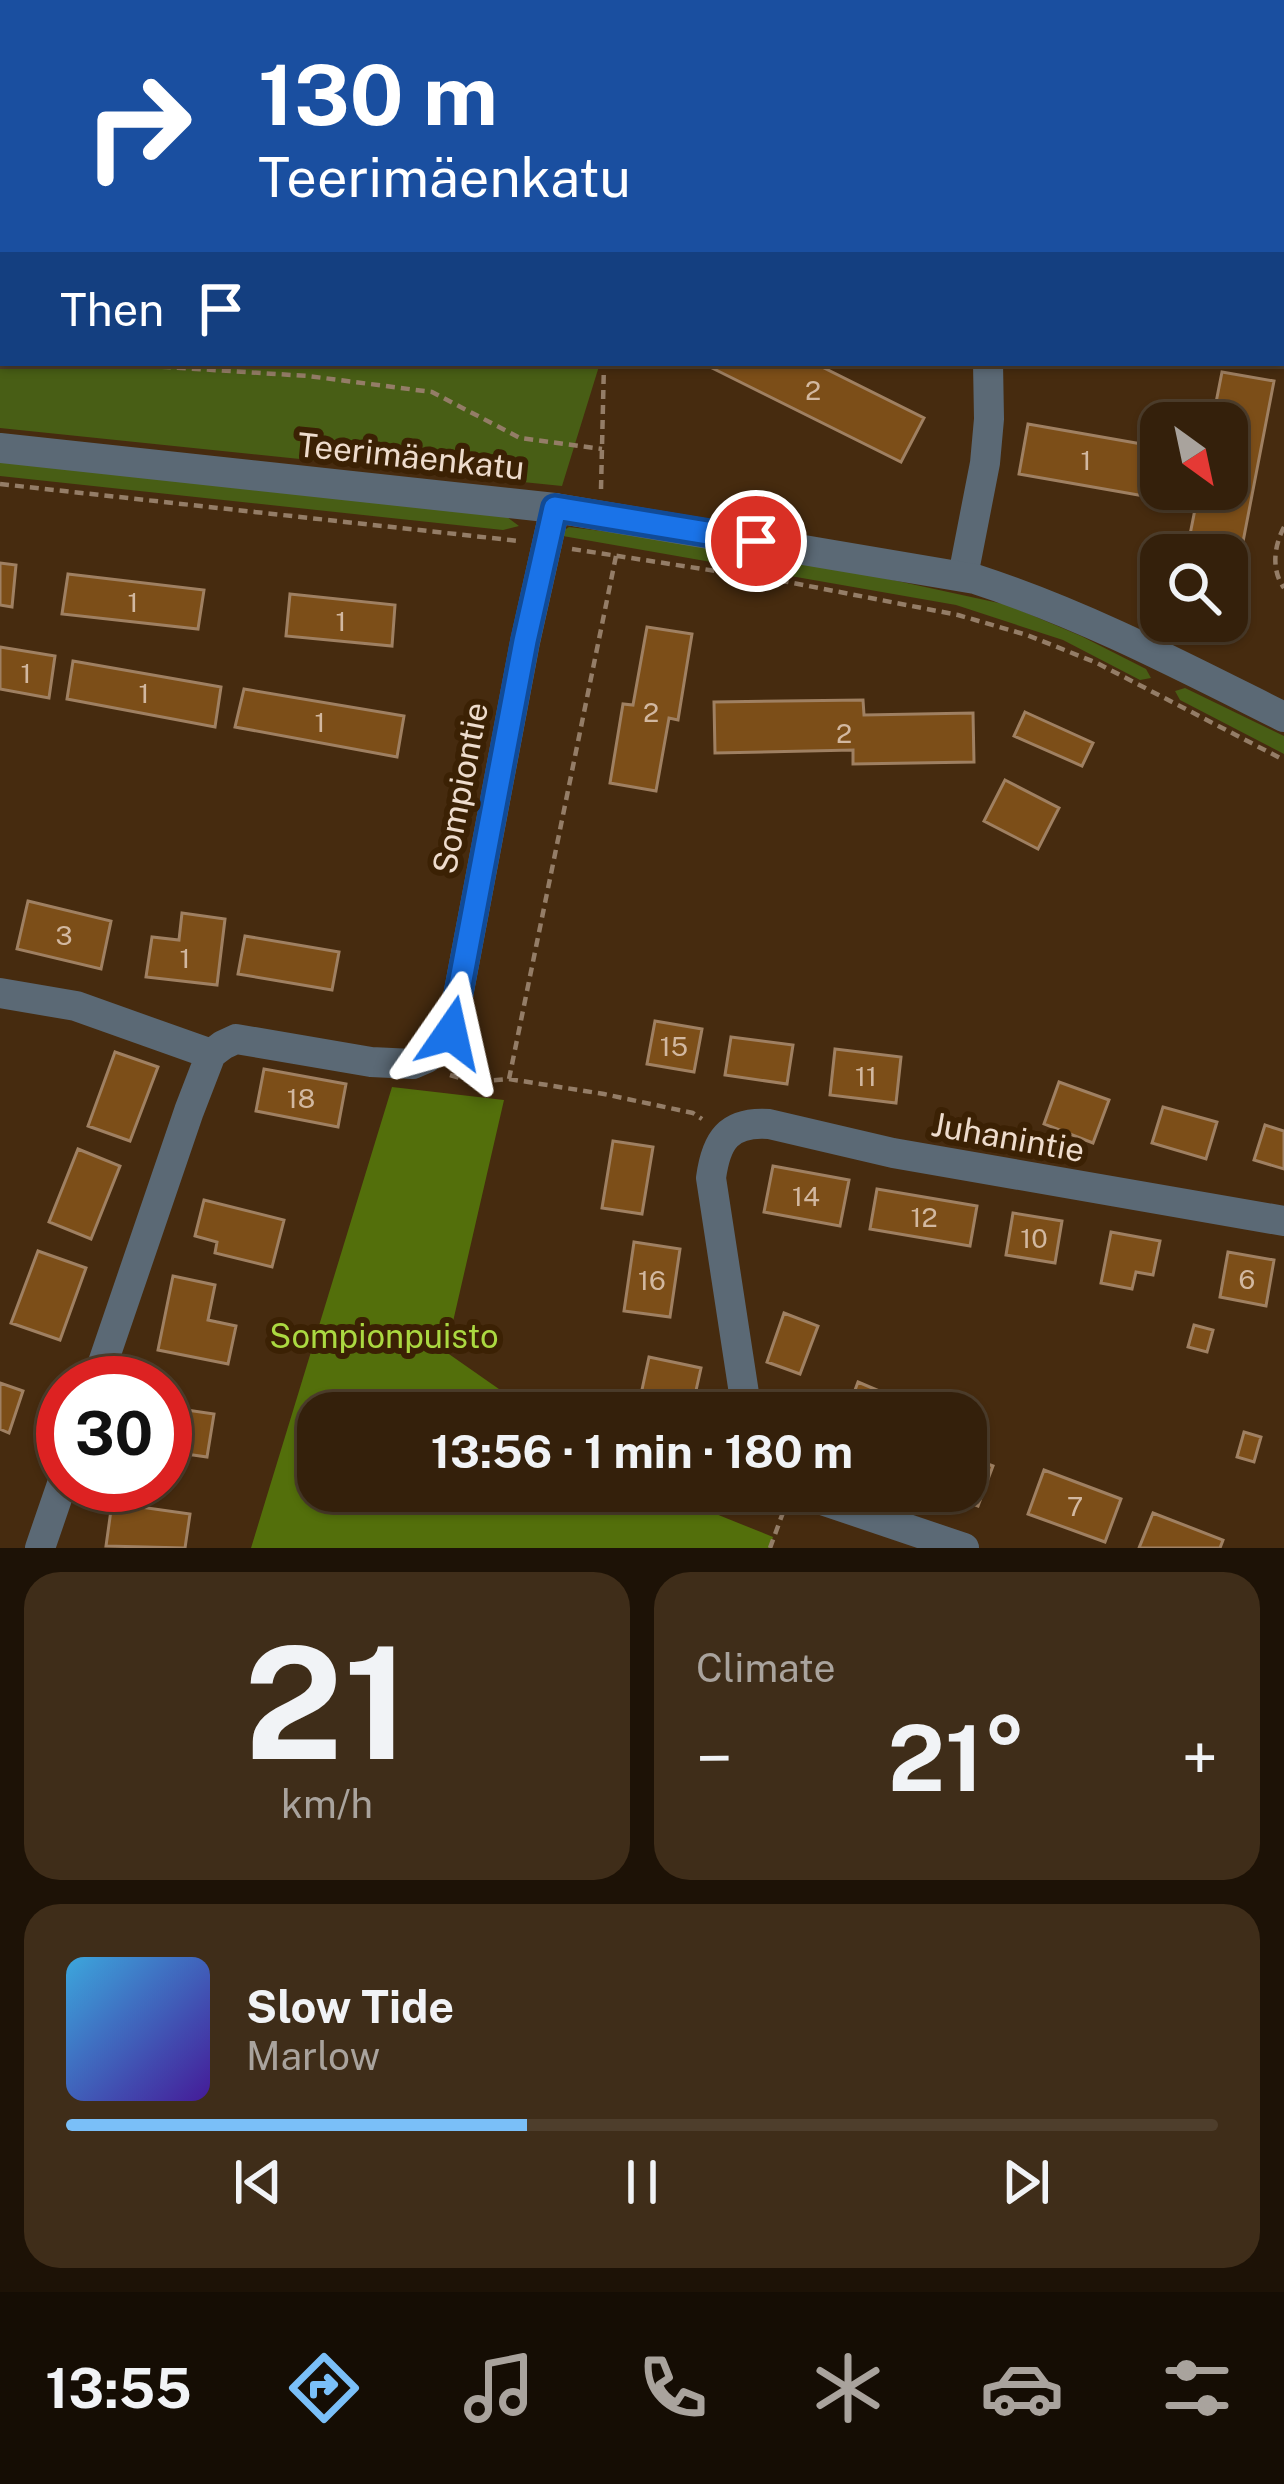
<!DOCTYPE html>
<meta charset="utf-8">
<style>
:root{--surface:#34200b;--page:#3f2d19;--text:#f1f3f6;--muted:#a9a39d;--line:#4e3e2c;--accent:#7abff8}
body{margin:0;font-family:"Public Sans",sans-serif;background:var(--page);color:var(--text);height:100vh;display:flex;flex-direction:column;font-size:45px;white-space:nowrap}
*{box-sizing:border-box;margin:0}
p{font-size:39px;color:var(--muted)}
.icon{flex:none;width:66px;height:66px;fill:none;stroke:currentColor;stroke-width:2;stroke-linecap:round;stroke-linejoin:round}
.map{position:relative;height:1548px;overflow:hidden}
.sheet{display:flex;flex-direction:column;gap:24px;padding:24px;background:#1d1206;flex:1}
.sheet>*{flex:none}
.guide{position:absolute;left:0px;top:0px;width:1284px;height:366px;box-shadow:0 3px 9px #0004,0 0 0 3px var(--line);background:#1a4fa0;color:#fff;overflow:hidden}
.needle{width:78px;rotate:147deg}
.buttons{position:absolute;left:1140px;top:402px;display:grid;gap:24px}
.buttons a{display:grid;place-items:center;width:108px;height:108px;border-radius:24px;background:var(--surface);box-shadow:0 3px 9px #0004,0 0 0 3px var(--line);font-size:60px}
.speed{position:absolute;left:36px;top:1356px;display:flex;gap:24px;font-size:60px;font-weight:700;text-align:center}
.speed>*{display:grid;place-content:center;width:156px;height:156px;border-radius:50%;background:var(--surface);box-shadow:0 3px 9px #0004,0 0 0 3px var(--line);line-height:1}
.speed .limit{border:18px solid #d22;background:#fff;color:#111}
.pin{position:absolute;display:grid;place-items:center;width:102px;height:102px;color:#fff;margin:-51px;border:6px solid #fff;border-radius:50%;box-shadow:0 3px 12px #0007}
.me{position:absolute;width:132px;margin:-66px;rotate:11deg;stroke-linejoin:round;filter:drop-shadow(0 0 9px #0008)}
.turn{display:flex;align-items:center;gap:42px;height:252px;padding:0 60px;font-size:54px}
.turn .icon{width:156px;height:156px;stroke-width:2.5}
.turn b{display:block;font-size:84px;line-height:102px}
.then{display:flex;align-items:center;height:114px;padding:0 60px;background:#0003;gap:24px;font-size:45px}
.big{font-size:90px;font-weight:700;line-height:1.1}
.sheet .widget{flex:1;display:flex;flex-direction:column;justify-content:center;gap:18px;min-width:0;padding:0 42px;border-radius:36px;background:var(--page)}
.sheet .dial{align-items:center;gap:0}
.dial b{font-size:156px;line-height:1}
.song{display:flex;align-items:center;gap:36px}
.cover{width:144px;height:144px;border-radius:18px;background:linear-gradient(135deg,hsl(200 70% 55%),hsl(260 70% 35%))}
.played{height:12px;border-radius:6px;background:linear-gradient(90deg,var(--accent) 40%,var(--line) 40%)}
.keys{display:flex;justify-content:space-around;direction:ltr}
.heat{display:flex;justify-content:space-between;align-items:center;font-size:66px;direction:ltr}
.sheet .tiles{flex:1;display:grid;gap:24px;grid-template-columns:1fr 1fr}
.widget:last-child{grid-column:span 2}
.trip{position:absolute;left:297px;top:1392px;width:690px;height:120px;border-radius:36px;background:var(--surface);box-shadow:0 3px 9px #0004,0 0 0 3px var(--line);font-weight:700;line-height:120px;text-align:center}
.tab-bar{display:flex;height:192px;justify-content:space-around;align-items:center;background:#150d04;color:var(--muted)}
.tab-bar .icon{width:84px;height:84px}
.tab-bar .selected{color:var(--accent)}
.tab-bar b{font-size:54px;color:var(--text)}
.map>svg:first-child{display:block}
.green{fill:#485e15}
.forest{fill:#536f0b}
.building{fill:#7c4e18;stroke:#9f8062;stroke-width:3}
.lines{fill:none;stroke-linecap:round;stroke-linejoin:round}
.path{stroke:#947d67;stroke-width:4.5;stroke-dasharray:9 6;stroke-linecap:butt}
.minor{stroke:#5b6975;stroke-width:30}
.tertiary{stroke:#5b6975;stroke-width:30}
.route-casing{stroke:#114b97;stroke-width:30}
.route{stroke:#1a73e8;stroke-width:21}
.labels{text-anchor:middle;dominant-baseline:central;stroke-width:12;stroke-linejoin:round;paint-order:stroke}
.number-label{font-size:27px;fill:#d2b8a0}
.street-label{font-size:33px;fill:#eedccd;stroke:#3b2104}
.park-label{font-size:33px;fill:#abd941;stroke:#3b2104}
</style>
<div class="map">
<svg width="1284" height="1548" viewBox="0 0 1284 1548">
<rect width="100%" height="100%" fill="#462b0f"/>
<!-- green -->
<path class="green" d="M0 275 3 276V363H600L562 486 0 428Z
M0 459 503 514 519 526 503 530 0 476Z
M569 527 658 538 856 572 1008 605 1081 636 1146 669 1151 678 1140 680 1063 640 956 605 557 535Z
M1185 688 1284 736V754L1180 700 1175 691Z"/>
<!-- forest -->
<path class="forest" d="M392 1087 504 1100 446 1352 533 1413H318V1491H659L773 1537 770 1548H251Z"/>
<!-- building -->
<path class="building" d="M488 0H539V3H488Z
M726 0H983V2L727 3Z
M1080 0H1238L1250 3H1079Z
M1281 11 1284 12V75L1281 74Z
M0 191 3 192V243H0Z
M1281 203 1284 204V268L1281 267Z
M702 363H814L924 418 901 462Z
M1222 372 1274 381 1231 604 1227 603V555H1186L1199 489H1227V423H1212Z
M1028 424 1153 446 1144 496 1019 474Z
M0 563 16 565 12 607 0 605Z
M68 574 204 590 198 629 62 614Z
M290 594 395 605 392 646 286 636Z
M647 627 692 634 678 720 669 718 656 791 610 783 623 704 633 705Z
M0 647 55 656 49 698 0 689Z
M73 661 221 687 215 727 67 699Z
M244 689 404 716 397 757 235 727Z
M863 700 864 715 973 713 974 762 853 764V750L715 753 714 702Z
M1025 712 1093 743 1082 766 1014 736Z
M1005 780 1059 808 1038 849 984 821Z
M28 901 111 921 101 969 17 949Z
M182 913 225 919 217 985 146 977 152 937 179 940Z
M245 936 339 952 332 990 238 974Z
M655 1021 702 1029 694 1072 647 1064Z
M731 1037 793 1045 787 1084 725 1075Z
M835 1049 901 1057 896 1103 830 1095Z
M115 1052 158 1067 130 1141 88 1126Z
M264 1069 346 1084 338 1127 256 1111Z
M1059 1082 1109 1100 1093 1143 1044 1124Z
M1163 1107 1217 1122 1206 1159 1152 1143Z
M1265 1125 1284 1131V1169L1254 1160Z
M613 1141 653 1147 642 1214 602 1208Z
M78 1149 120 1166 91 1239 49 1222Z
M773 1166 849 1180 840 1226 764 1212Z
M877 1189 977 1206 970 1246 870 1229Z
M204 1200 284 1220 272 1267 215 1253 217 1242 195 1236Z
M1013 1213 1062 1221 1055 1263 1006 1255Z
M1111 1232 1160 1241 1153 1275 1136 1272 1132 1289 1101 1283Z
M634 1242 680 1249 670 1317 624 1311Z
M38 1251 86 1268 60 1340 11 1323Z
M1228 1252 1274 1260 1266 1306 1220 1297Z
M173 1276 215 1285 208 1320 236 1326 228 1364 158 1350Z
M784 1313 818 1326 800 1374 767 1362Z
M1194 1325 1213 1330 1207 1352 1188 1347Z
M649 1357 701 1368 691 1413H637Z
M858 1382 889 1395 882 1413H829L833 1403 848 1409Z
M0 1383 23 1391 9 1433 0 1429Z
M165 1397 174 1398 173 1408 214 1414 207 1457 165 1451Z
M1244 1432 1261 1437 1254 1462 1237 1457Z
M966 1456 993 1466 978 1506 938 1491H966Z
M1044 1470 1121 1499 1105 1542 1028 1514Z
M112 1503 190 1514 185 1548 106 1546Z
M1153 1513 1223 1540 1220 1548H1139Z"/>
<g class="lines">
<!-- path -->
<path class="path" d="M0 341H3
M102 363 308 376 432 392 520 438 602 449
M1280 363 1284 364
M0 484 519 541
M601 489 604 363
M1284 527C1274 546 1271 570 1284 588
M572 549 788 582 958 615 1027 635 1097 663 1284 760
M450 1075 473 1082 509 1079 616 556
M509 1079 604 1094 693 1113 702 1119
M770 1548 785 1507"/>
<!-- minor -->
<path class="minor" d="M378 0 379 3
M185 3V0
M963 576 985 463 989 419 988 363
M0 993 76 1006 211 1054
M96 1383 189 1111 211 1054 223 1045 236 1039 371 1062 413 1064 427 1058 441 1047 451 1033 525 642 555 508
M747 1413 711 1178C716 1141 728 1121 769 1124L893 1153 1284 1221
M805 1491 822 1500 964 1548
M40 1548 63 1481"/>
<!-- tertiary -->
<path class="tertiary" d="M0 448 555 508 975 579C1083 614 1182 666 1284 717"/>
</g>
<g class="lines">
<defs>
<path id="route" d="M451 1033 525 641 555 508 756 541"/>
</defs>
<!-- route casing -->
<use href="#route" class="route-casing"/>
<!-- route -->
<use href="#route" class="route"/>
</g>
<g class="labels">
<!-- number labels -->
<g class="number-label">
<text x="813" y="390">2</text>
<text x="1086" y="460">1</text>
<text x="133" y="602">1</text>
<text x="341" y="621">1</text>
<text x="26" y="673">1</text>
<text x="144" y="693">1</text>
<text x="651" y="712">2</text>
<text x="320" y="722">1</text>
<text x="844" y="733">2</text>
<text x="64" y="935">3</text>
<text x="185" y="958">1</text>
<text x="674" y="1046">15</text>
<text x="866" y="1076">11</text>
<text x="301" y="1098">18</text>
<text x="806" y="1196">14</text>
<text x="924" y="1217">12</text>
<text x="1034" y="1238">10</text>
<text x="1247" y="1279">6</text>
<text x="652" y="1280">16</text>
<text x="1075" y="1506">7</text>
</g>
<!-- street labels -->
<g class="street-label">
<text transform="translate(411 456) rotate(6)">Teerimäenkatu</text>
<text transform="translate(460 788) rotate(-79)">Sompiontie</text>
<text transform="translate(1008 1137) rotate(10)">Juhanintie</text>
</g>
<!-- park labels -->
<g class="park-label">
<text x="384" y="1336">Sompionpuisto</text>
</g>
</g>
</svg>
<div class="buttons">
<a><svg class="needle" viewBox="-14 -14 28 28"><path d="M0-13l5 13h-10z" fill="#e53935"/><path d="M0 13l5-13h-10z" fill="#a9a39d"/></svg></a>
<a><svg class="icon" aria-label="search" viewBox="0 0 24 24"><circle cx="10" cy="10" r="6"/><path d="M15 15l6 6"/></svg></a>
</div>
<div class="speed"><div class="limit">30</div></div>
<div class="pin" style="left:756px;top:541px;background:#d93025"><svg class="icon" aria-label="arrive" viewBox="0 0 24 24"><path d="M6 21V4h12l-3 4 3 4H6"/></svg></div>
<svg class="me" style="left:451px;top:1033px" viewBox="-20 -20 40 40"><path d="M0-17L14 15 0 8-14 15z" fill="#1a73e8" stroke="#fff" stroke-width="4"/></svg>
<div class="trip">13:56 · 1 min · 180 m</div>
<div class="guide">
<div class="turn"><svg class="icon" aria-label="right" viewBox="0 0 24 24"><path d="M7 20v-9h11M14 6l5 5-5 5"/></svg><div><b>130 m</b>Teerimäenkatu</div></div>
<div class="then">Then<svg class="icon" aria-label="arrive" viewBox="0 0 24 24"><path d="M6 21V4h12l-3 4 3 4H6"/></svg></div>
</div>
</div>
<section class="sheet">
<div class="tiles">
<div class="widget dial"><b>21</b><p>km/h</p></div>
<div class="widget"><p>Climate</p>
<div class="heat"><a>−</a><b class="big">21°</b><a>+</a></div>
</div>
<div class="widget">
<div class="song"><i class="cover"></i><div><b>Slow Tide</b><p>Marlow</p></div></div>
<div class="played"></div>
<div class="keys"><svg class="icon" aria-label="previous" viewBox="0 0 24 24"><path d="M18 5L8 12l10 7zM5 5v14"/></svg><svg class="icon" aria-label="pause" viewBox="0 0 24 24"><path d="M8 5v14M16 5v14"/></svg><svg class="icon" aria-label="next" viewBox="0 0 24 24"><path d="M6 5l10 7-10 7zM19 5v14"/></svg></div>
</div>
</div>
</section>
<nav class="tab-bar">
<b>13:55</b>
<svg class="icon selected" aria-label="directions" viewBox="0 0 24 24"><path d="M12 3l9 9-9 9-9-9zM9 14v-3h6M13 9l2 2-2 2"/></svg>
<svg class="icon" aria-label="music" viewBox="0 0 24 24"><path d="M9 18V5l10-2v13"/><circle cx="6" cy="18" r="3"/><circle cx="16" cy="16" r="3"/></svg>
<svg class="icon" aria-label="phone" viewBox="0 0 24 24"><path d="M5 4h4l2 5-3 2q2 4 5 5l2-3 5 2v4C11 20 4 13 5 4z"/></svg>
<svg class="icon" aria-label="climate" viewBox="0 0 24 24"><path d="M12 3v18M4 7l16 10M4 17L20 7"/></svg>
<svg class="icon" aria-label="car" viewBox="0 0 24 24"><path d="M5 17H2v-5l4-1 3-4h7l3 4 3 1v5h-3M9 17h6M6 11h13"/><circle cx="7" cy="17" r="2"/><circle cx="17" cy="17" r="2"/></svg>
<svg class="icon" aria-label="filters" viewBox="0 0 24 24"><path d="M4 7h16M4 17h16"/><circle cx="9" cy="7" r="2"/><circle cx="15" cy="17" r="2"/></svg>
</nav>
